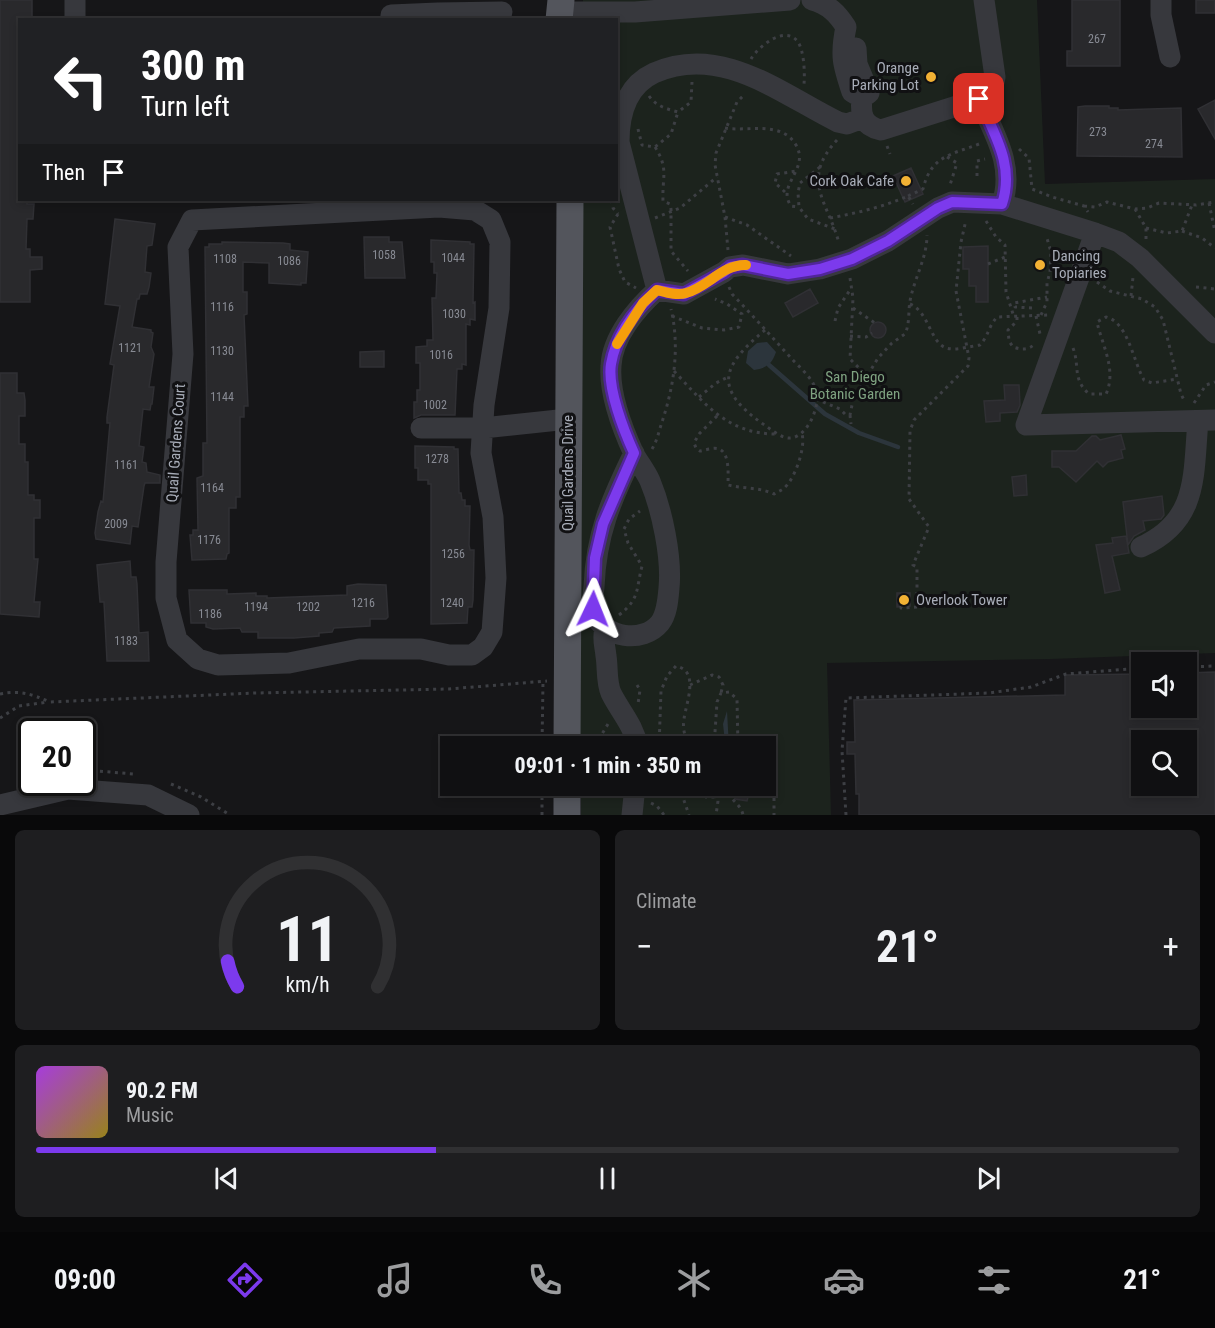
<!DOCTYPE html>
<meta charset="utf-8">
<style>
:root{--surface:#101012;--page:#1e1e20;--text:#f1f3f6;--muted:#9c9d9f;--line:#303032;--accent:#7c3aed}
body{margin:0;font-family:"Roboto Condensed",sans-serif;background:var(--page);color:var(--text);height:100vh;display:flex;flex-direction:column;font-size:22px;white-space:nowrap}
*{box-sizing:border-box;margin:0}
p{font-size:20px;color:var(--muted)}
.icon{flex:none;width:33px;height:33px;fill:none;stroke:currentColor;stroke-width:2;stroke-linecap:round;stroke-linejoin:round}
.map{position:relative;height:815px;overflow:hidden}
.details{display:flex;flex-direction:column;gap:15px;padding:15px;background:#09090a;flex:1}
.details>*{flex:none}
.banner{position:absolute;left:18px;top:18px;width:600px;height:183px;border-radius:0px;box-shadow:0 3px 9px #0003,0 0 0 2px var(--line);background:#202124;color:#fff;overflow:hidden}
.tools{position:absolute;left:1131px;top:652px;display:grid;gap:12px}
.tools a{display:grid;place-items:center;width:66px;height:66px;border-radius:0px;background:var(--surface);box-shadow:0 3px 9px #0003,0 0 0 2px var(--line);font-size:30px}
.speed{position:absolute;left:18px;top:718px;display:flex;gap:12px;font-size:30px;font-weight:700;text-align:center}
.speed>*{display:grid;place-content:center;width:78px;height:78px;border-radius:50%;background:var(--surface);box-shadow:0 3px 9px #0003,0 0 0 2px var(--line);line-height:1}
.speed .limit{border:3px solid #111;border-radius:9px;background:#fff;color:#111}
.pin{position:absolute;display:grid;place-items:center;width:51px;height:51px;color:#fff;margin:-26px;border-radius:12px;box-shadow:0 3px 9px #0006}
.me{position:absolute;width:66px;margin:-33px;rotate:2deg;stroke-linejoin:round;filter:drop-shadow(0 0 4px #0008)}
.turn{display:flex;align-items:center;gap:21px;height:126px;padding:0 24px;font-size:27px}
.turn .icon{width:78px;height:78px;stroke-width:2.5}
.turn b{display:block;font-size:42px;line-height:51px}
.then{display:flex;align-items:center;height:57px;padding:0 24px;background:#0003;gap:12px;font-size:22px}
.big{font-size:45px;font-weight:700;line-height:1.1}
.details .widget{flex:1;display:flex;flex-direction:column;justify-content:center;gap:9px;min-width:0;padding:0 21px;border-radius:9px;background:var(--page)}
.details .dial{align-items:center;gap:0}
.dial svg{height:156px;overflow:visible;fill:none;stroke:var(--line);stroke-width:7;stroke-linecap:round;text-anchor:middle}
.dial text{fill:var(--text);stroke:none}
.song{display:flex;align-items:center;gap:18px}
.cover{width:72px;height:72px;border-radius:9px;background:linear-gradient(135deg,hsl(280 70% 55%),hsl(50 70% 35%))}
.played{height:6px;border-radius:3px;background:linear-gradient(90deg,var(--accent) 35%,var(--line) 35%)}
.keys{display:flex;justify-content:space-around;direction:ltr}
.heat{display:flex;justify-content:space-between;align-items:center;font-size:33px;direction:ltr}
.details .tiles{flex:1;display:grid;gap:15px;grid-template-columns:1fr 1fr}
.widget:last-child{grid-column:span 2}
.trip{position:absolute;left:440px;top:736px;width:336px;height:60px;border-radius:0px;background:var(--surface);box-shadow:0 3px 9px #0003,0 0 0 2px var(--line);font-weight:700;line-height:60px;text-align:center}
.tabs{display:flex;height:96px;justify-content:space-around;align-items:center;background:#060607;color:var(--muted)}
.tabs .icon{width:42px;height:42px}
.tabs .active{color:var(--accent)}
.tabs b{font-size:27px;color:var(--text)}
.map>svg:first-child{display:block}
.green{fill:#1c231d}
.water{fill:#2c353c}
.lines{fill:none;stroke-linecap:round;stroke-linejoin:round}
.stream{stroke:#2c353c;stroke-width:4.5}
.building{fill:#29292c;stroke:#303034;stroke-width:1.5;fill-rule:evenodd}
.path{stroke:#3d3f44;stroke-width:3;stroke-dasharray:3 4.5;stroke-linecap:butt}
.minor{stroke:#37383d;stroke-width:21}
.major{stroke:#53555c;stroke-width:27}
.path-bridge{stroke:#3d3f44;stroke-width:3;stroke-dasharray:3 4.5;stroke-linecap:butt}
.route-casing{stroke:#51269a;stroke-width:15}
.route{stroke:#7c3aed;stroke-width:10}
.slow{stroke:#f59e0b;stroke-width:10}
.poi-dot{fill:#f2b134;stroke:#111113;stroke-width:2}
.labels{text-anchor:middle;dominant-baseline:central;stroke-width:6;stroke-linejoin:round;paint-order:stroke}
.number-label{font-size:12px;fill:#888b94}
.poi-label{font-size:15px;fill:#a8adb8;stroke:#111113;text-anchor:end}
.park-label{font-size:15px;fill:#7fa381;stroke:#111113}
.street-label{font-size:15px;fill:#a8adb8;stroke:#111113}
</style>
<div class="map">
<svg width="1215" height="815" viewBox="0 0 1215 815">
<rect width="100%" height="100%" fill="#161618"/>
<!-- green -->
<path class="green" d="M583 0H1037L1045 184 1215 179V653L1050 659 827 663 831 815H581V786H765V747H580L579 200H616V20L582 19Z"/>
<!-- water -->
<path class="water" d="M767 342 776 352C772 364 767 368 754 370L746 363 748 351 757 343Z
M727 711 729 747H720L725 742 723 724Z"/>
<g class="lines">
<!-- stream -->
<path class="stream" d="M769 365 825 414 859 433 898 447"/>
</g>
<!-- building -->
<path class="building" d="M0 0H32V20H20V200H27V204H34L33 219H27L26 249H30V257H42V269L30 270V302H0Z
M1072 0H1120V66H1067V51H1072Z
M1196 0H1215V13H1196Z
M1215 100V139L1198 109Z
M1085 106H1109V108H1118V110L1181 108 1182 157 1077 156 1078 107Z
M911 168 923 194 905 202 893 176Z
M115 219 155 224 152 245 147 246 145 272 151 273 149 287 147 294H140L139 299H137L132 327 151 330V332L153 333 151 347 154 354 149 387H154L152 404H151L150 410 143 409 139 446 144 447 142 462 146 463 147 472 160 475V483H145L144 486 138 527 132 526 130 544 96 539 95 533 98 512 101 501 103 502 110 423H107V417L114 365 110 364 120 306 105 304Z
M364 237H389V242H402L405 278H365Z
M431 240 470 242V244H474L473 303 475 302V320L470 319V325L466 324V365L462 364V369H457L455 415H421L414 418V402H417V390H420V363H416V347L427 346V340H433L432 298H436L437 273H434V262H431Z
M222 242 283 243 290 244V250L308 252 306 283H301V285L269 283V263L243 262V292H247V314L244 315 248 406H244V417H240V497H236V508H229V553L227 554 226 559 192 560 190 535H193V530H198L197 478 203 476V443H207L205 247H209V244H222Z
M988 246V302H976V286H969V269H963V247Z
M810 289 818 303 793 317 785 303Z
M870 330a8 8 0 1 1 16 0a8 8 0 1 1-16 0Z
M384 351V367H360V352Z
M0 373H17V393H24L25 400V416H19V444H25V462H28V495H34V500H40V518H34V559H38L34 602H40L39 617 0 614Z
M1004 385H1019L1020 405 1017 412 1000 413V421L986 422 984 401 1005 400Z
M1121 435 1125 449 1121 450 1123 458 1108 462 1103 467 1097 461 1076 482 1059 467H1052V451H1076L1092 436H1096L1100 440Z
M415 446 454 447V449H458L459 493H461L462 500H465V506H470L469 545 470 550H474L473 600 472 607H468L467 623 431 624V484H428V480H418V468H415Z
M1026 475 1027 495 1014 496 1012 477Z
M1162 496 1164 515 1161 519 1143 521 1145 530 1134 536 1128 545 1123 502Z
M1126 536 1129 553 1112 556 1120 590 1105 593 1096 545 1113 543 1112 538Z
M130 561 131 577H136L137 584 139 633 148 632 149 661H107L104 602H100L97 565Z
M358 584 386 585 388 617 386 619H370V626L334 628 332 632 319 633V636L294 638H258V632H242L240 628 213 629 206 627V623H191L189 590H227V594L256 593V596H267V598L347 595V586Z
M897 593H910V606L897 607Z
M1215 672V815H859V794H856L855 754H847V742H855L854 700 1065 695V675L1142 674V708H1186V673ZM1142 741H1186V786H1142Z
M733 786H751L747 801 735 799Z"/>
<g class="lines">
<!-- path -->
<path class="path" d="M751 59C758 47 785 24 798 42 804 51 805 73 804 84
M649 96C656 106 667 109 678 112L691 102 692 82
M725 128C748 132 781 120 796 145 810 170 776 184 791 206L799 207
M638 129 642 145 655 147 671 134 678 112
M837 140C800 180 828 202 839 243
M887 146 890 154
M655 147C669 169 662 176 663 201L670 204 671 209V251L688 271
M1019 149 1029 158 1032 189 1052 197 1084 206 1088 212
M947 157 957 163 950 185
M820 167 800 183 798 193 799 207 808 219 835 229
M977 176V161L985 159
M785 192 775 183 777 174 797 171
M908 196 923 189C931 156 950 155 979 144
M611 200 613 208 618 214
M1209 203 1215 232
M1084 206 1095 207 1107 202 1135 209 1147 208 1159 203 1196 205 1215 202
M1135 209 1146 228V241
M618 214 610 227 619 269 625 282 636 288
M725 217 747 225 791 256
M655 218 680 208 717 177
M830 218C857 213 883 207 908 196L913 204
M986 221 996 237 1005 245 1006 292 1014 317
M1146 228 1167 233 1182 231 1192 205
M1182 231 1202 238 1215 248
M728 250 725 217 715 165 716 153 737 102 745 94
M988 264 1005 257
M850 278 853 298 850 359 867 376
M1097 282 1110 291 1142 299 1155 307 1163 320 1181 394 1185 402
M729 287 732 294C752 315 771 336 791 358 799 367 812 377 816 390 821 405 808 436 791 438 781 439 771 429 763 424 712 388 722 366 765 330
M1196 287 1215 289
M1131 296 1133 277
M910 304C929 312 930 342 946 348 956 351 971 346 980 345 989 335 988 327 997 317L1048 315
M853 308 875 323
M1032 308 1015 307 1014 303 1047 297
M1041 315 1047 302V283L1050 272 1051 252 1046 235
M672 316 702 328 724 330 739 327 742 314 727 304 715 299
M1036 316 1040 334
M1017 317V321L1008 330 1009 341 1013 347C1022 350 1029 350 1036 343
M835 321 838 308 852 287
M850 336 866 337 872 333
M1073 348C1080 366 1072 379 1089 394H1106C1117 370 1102 345 1097 322L1106 317C1128 322 1133 361 1144 380L1152 383 1177 379
M674 371C704 403 727 434 776 434
M846 396 853 400
M699 397 716 383 728 377
M816 399 840 409 845 414 850 415 853 400 878 358 892 343 905 334C910 323 908 313 910 301 914 279 927 258 927 235
M1194 403 1206 385 1215 382
M850 415 851 424
M717 416 699 434 694 443 696 448 700 451C706 450 714 447 719 449 730 453 728 475 728 485 744 489 759 487 774 494 777 492 780 491 783 489 794 481 806 448 802 434
M652 449C657 441 659 431 662 422 674 386 680 347 671 309
M901 606V608L917 607V567L913 565 929 527 909 499 910 431 914 420 968 366 969 358 956 291 961 242 966 220
M619 615C640 599 636 589 642 566L628 543 624 529 629 519 640 511
M1186 667 1215 666
M637 685 640 690 638 704
M690 685 712 675 719 677 723 685 721 693
M0 694C21 690 31 694 50 702L255 693 449 689 547 681
M0 718 19 706 48 702
M658 745 667 747
M542 747 543 681
M598 747 599 739 608 724
M659 747 661 691 667 676 676 666C700 671 686 703 684 719 682 730 686 738 689 747
M714 747 717 702 721 693 729 692 737 699 738 747
M774 768V815
M85 770 133 774
M171 784 201 797 230 815
M609 786 617 791
M679 786 689 815
M701 786 697 790 706 797H714
M716 786 718 801 716 815
M727 786C727 799 741 803 743 815
M680 793 686 786
M651 803 657 806 664 815
M542 815V786
M846 815 842 751 846 698 989 693 1031 687 1066 674 1142 668"/>
<!-- minor -->
<path class="minor" d="M812 0C829 5 837 13 846 27 840 56 843 65 852 92L862 98 869 93 857 64 856 48
M1161 0V15L1170 57
M561 12H635L790 0
M438 13 502 12
M75 20V0
M391 20V15L438 13V20
M862 98C860 115 863 126 881 130L979 99 992 91 995 77 984 0
M979 99C994 134 1015 165 1002 204
M439 207 475 210 491 220 500 242 499 308 484 405 481 453 493 517 496 578 492 632 483 647 472 655H449L421 649H359L289 663 218 665 198 659 177 640 166 598V562L183 354 178 247 192 220Z
M1095 233 1026 425 1215 420
M657 290 619 142C619 114 626 86 654 73 721 43 781 94 838 122L847 124 863 118
M421 428H483L568 419
M634 453C611 500 596 534 594 587 593 596 591 606 595 614 604 638 643 644 660 623 667 614 668 600 669 588 672 557 662 510 650 481 646 472 639 463 634 454 623 430 609 393 611 366 612 337 637 308 657 290L684 294 724 272 730 267 743 265 788 274 820 269 852 259 888 241 938 208 952 202 1002 204 1095 233 1119 242 1140 258 1215 333
M1141 547C1199 521 1193 475 1198 421
M605 628C602 639 605 645 606 656 608 668 606 681 611 693 621 713 633 724 638 747
M0 805 68 789 148 795 189 815
M632 815 635 786"/>
<!-- major -->
<path class="major" d="M559 20 561 0
M567 747 570 200
M567 815V786"/>
<!-- path-bridge -->
<path class="path-bridge" d="M714 797 728 792"/>
</g>
<g class="lines">
<defs>
<path id="route" d="M593 609 595 558 603 524 634 453C624 431 607 388 611 364 616 335 636 309 657 290L684 294 724 272 730 267 743 265 788 274 820 269 852 259 888 241 938 208 952 202 1002 204C1015 165 994 134 979 99"/>
</defs>
<!-- route casing -->
<use href="#route" class="route-casing"/>
<!-- route -->
<use href="#route" class="route"/>
<!-- slow -->
<path class="slow" d="M617 344 643 303 657 290C665 292 677 296 686 293 708 287 723 264 746 265"/>
</g>
<!-- markers -->
<g class="poi-dot">
<circle cx="931" cy="77" r="6"/>
<circle cx="906" cy="181" r="6"/>
<circle cx="1040" cy="265" r="6"/>
<circle cx="904" cy="600" r="6"/>
</g>
<g class="labels">
<!-- number labels -->
<g class="number-label">
<text x="1097" y="39">267</text>
<text x="1098" y="132">273</text>
<text x="1154" y="144">274</text>
<text x="384" y="255">1058</text>
<text x="453" y="258">1044</text>
<text x="225" y="259">1108</text>
<text x="289" y="261">1086</text>
<text x="222" y="307">1116</text>
<text x="454" y="314">1030</text>
<text x="130" y="348">1121</text>
<text x="222" y="351">1130</text>
<text x="441" y="355">1016</text>
<text x="222" y="397">1144</text>
<text x="435" y="405">1002</text>
<text x="437" y="459">1278</text>
<text x="126" y="465">1161</text>
<text x="212" y="488">1164</text>
<text x="116" y="524">2009</text>
<text x="209" y="540">1176</text>
<text x="453" y="554">1256</text>
<text x="363" y="603">1216</text>
<text x="452" y="603">1240</text>
<text x="256" y="607">1194</text>
<text x="308" y="607">1202</text>
<text x="210" y="614">1186</text>
<text x="126" y="641">1183</text>
</g>
<!-- poi labels -->
<g class="poi-label">
<text x="919" y="68">Orange<tspan x="919" dy="17">Parking Lot</tspan></text>
<text x="894" y="181">Cork Oak Cafe</text>
<text x="1052" y="256" text-anchor="start">Dancing<tspan x="1052" dy="17">Topiaries</tspan></text>
<text x="916" y="600" text-anchor="start">Overlook Tower</text>
</g>
<!-- park labels -->
<g class="park-label">
<text x="855" y="377">San Diego<tspan x="855" dy="17">Botanic Garden</tspan></text>
</g>
<!-- street labels -->
<g class="street-label">
<text transform="translate(176 443) rotate(-86)">Quail Gardens Court</text>
<text transform="translate(568 473) rotate(-90)">Quail Gardens Drive</text>
</g>
</g>
</svg>
<div class="tools">
<a><svg class="icon" aria-label="sound" viewBox="0 0 24 24"><path d="M4 9h4l5-4v14l-5-4H4zM17 9q2 3 0 6"/></svg></a>
<a><svg class="icon" aria-label="search" viewBox="0 0 24 24"><circle cx="10" cy="10" r="6"/><path d="M15 15l6 6"/></svg></a>
</div>
<div class="speed"><div class="limit">20</div></div>
<div class="pin" style="left:979px;top:99px;background:#d93025"><svg class="icon" aria-label="arrive" viewBox="0 0 24 24"><path d="M6 21V4h12l-3 4 3 4H6"/></svg></div>
<svg class="me" style="left:593px;top:609px" viewBox="-20 -20 40 40"><path d="M0-17L14 15 0 8-14 15z" fill="#7c3aed" stroke="#fff" stroke-width="4"/></svg>
<div class="trip">09:01 · 1 min · 350 m</div>
<div class="banner">
<div class="turn"><svg class="icon" aria-label="left" viewBox="0 0 24 24"><path d="M17 20v-9H6M10 6l-5 5 5 5"/></svg><div><b>300 m</b>Turn left</div></div>
<div class="then">Then<svg class="icon" aria-label="arrive" viewBox="0 0 24 24"><path d="M6 21V4h12l-3 4 3 4H6"/></svg></div>
</div>
</div>
<section class="details">
<div class="tiles">
<div class="widget dial"><svg viewBox="0 0 100 80">
<path d="M14 69A42 42 0 1 1 86 69"/>
<path d="M14 69A42 42 0 0 1 9 56" stroke="#7c3aed"/>
<text x="50" y="56" font-size="32" font-weight="700">11</text>
<text x="50" y="72" font-size="11">km/h</text>
</svg></div>
<div class="widget"><p>Climate</p>
<div class="heat"><a>−</a><b class="big">21°</b><a>+</a></div>
</div>
<div class="widget">
<div class="song"><i class="cover"></i><div><b>90.2 FM</b><p>Music</p></div></div>
<div class="played"></div>
<div class="keys"><svg class="icon" aria-label="previous" viewBox="0 0 24 24"><path d="M18 5L8 12l10 7zM5 5v14"/></svg><svg class="icon" aria-label="pause" viewBox="0 0 24 24"><path d="M8 5v14M16 5v14"/></svg><svg class="icon" aria-label="next" viewBox="0 0 24 24"><path d="M6 5l10 7-10 7zM19 5v14"/></svg></div>
</div>
</div>
</section>
<nav class="tabs">
<b>09:00</b>
<svg class="icon active" aria-label="directions" viewBox="0 0 24 24"><path d="M12 3l9 9-9 9-9-9zM9 14v-3h6M13 9l2 2-2 2"/></svg>
<svg class="icon" aria-label="music" viewBox="0 0 24 24"><path d="M9 18V5l10-2v13"/><circle cx="6" cy="18" r="3"/><circle cx="16" cy="16" r="3"/></svg>
<svg class="icon" aria-label="phone" viewBox="0 0 24 24"><path d="M5 4h4l2 5-3 2q2 4 5 5l2-3 5 2v4C11 20 4 13 5 4z"/></svg>
<svg class="icon" aria-label="climate" viewBox="0 0 24 24"><path d="M12 3v18M4 7l16 10M4 17L20 7"/></svg>
<svg class="icon" aria-label="car" viewBox="0 0 24 24"><path d="M5 17H2v-5l4-1 3-4h7l3 4 3 1v5h-3M9 17h6M6 11h13"/><circle cx="7" cy="17" r="2"/><circle cx="17" cy="17" r="2"/></svg>
<svg class="icon" aria-label="filters" viewBox="0 0 24 24"><path d="M4 7h16M4 17h16"/><circle cx="9" cy="7" r="2"/><circle cx="15" cy="17" r="2"/></svg>
<b>21°</b>
</nav>
